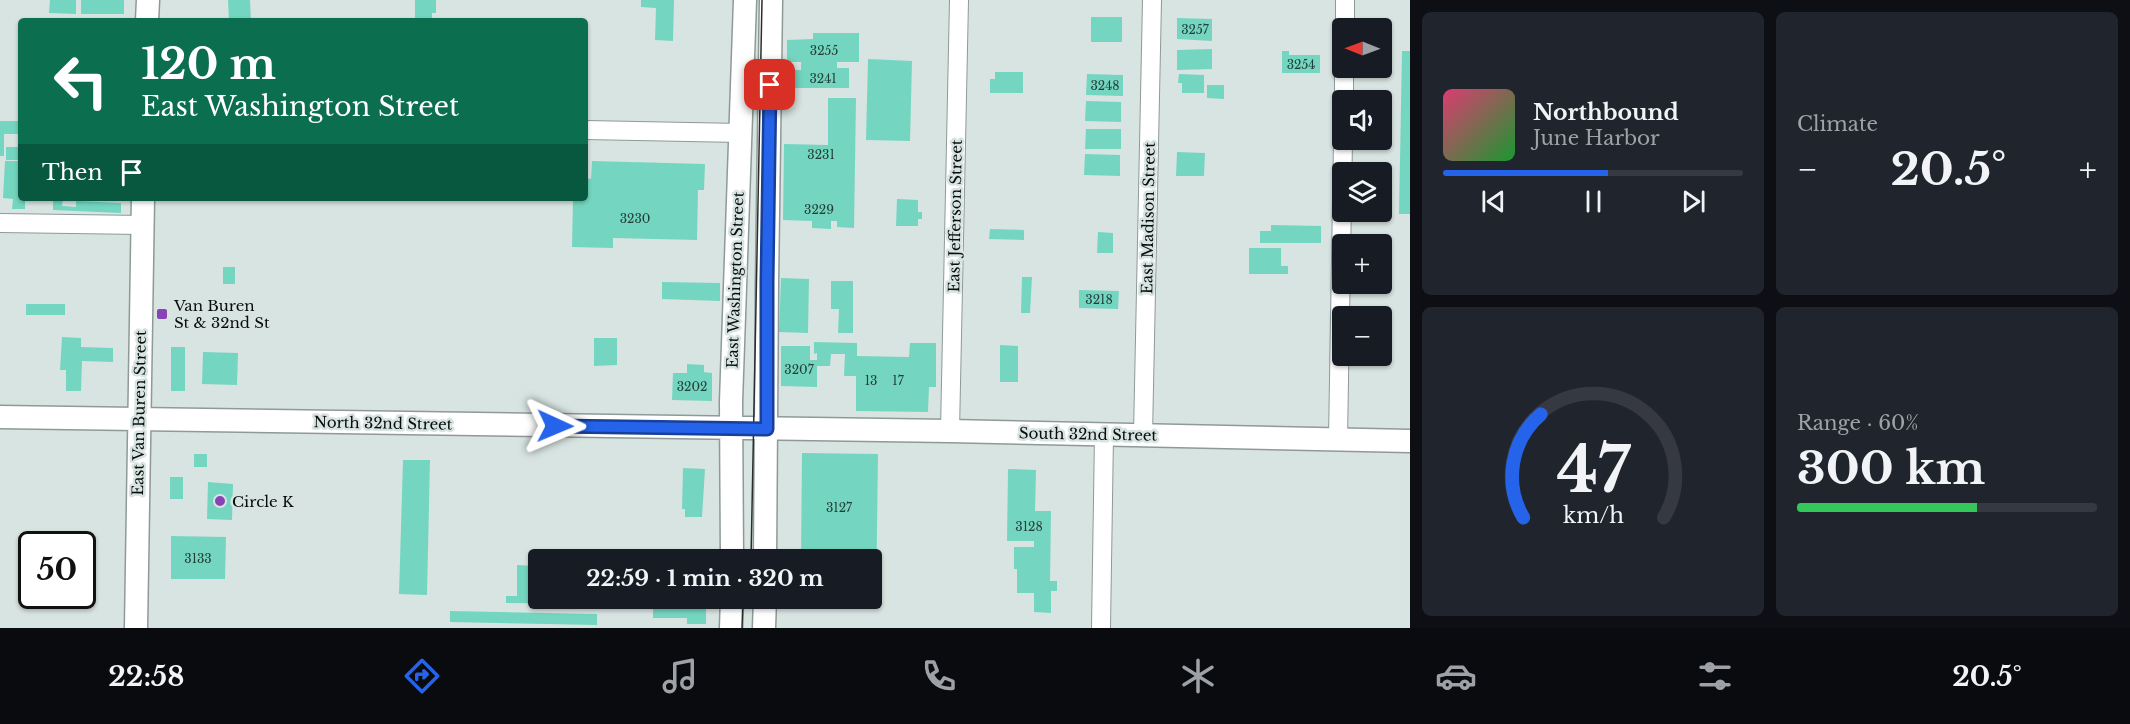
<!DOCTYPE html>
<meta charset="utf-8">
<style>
:root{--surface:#171b24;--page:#20242c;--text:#f1f3f6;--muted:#9ea1a6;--line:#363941;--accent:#2563eb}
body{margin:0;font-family:"Libre Baskerville",serif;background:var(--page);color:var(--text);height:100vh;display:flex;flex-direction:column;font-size:22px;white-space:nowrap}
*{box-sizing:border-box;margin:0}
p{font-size:20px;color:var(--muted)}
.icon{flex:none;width:33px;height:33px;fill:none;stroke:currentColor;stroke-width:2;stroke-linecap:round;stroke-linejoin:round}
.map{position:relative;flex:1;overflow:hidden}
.side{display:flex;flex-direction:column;gap:12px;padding:12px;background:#0d0f14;width:720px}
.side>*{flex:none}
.top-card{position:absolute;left:18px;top:18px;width:570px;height:183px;border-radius:6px;box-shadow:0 2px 4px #0004;background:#0b6e4f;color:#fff;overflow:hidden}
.needle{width:39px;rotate:271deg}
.controls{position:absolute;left:1332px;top:18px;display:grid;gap:12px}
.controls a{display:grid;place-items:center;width:60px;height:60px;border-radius:6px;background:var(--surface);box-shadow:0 2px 4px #0004;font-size:30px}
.speed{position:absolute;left:18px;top:531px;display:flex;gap:12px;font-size:30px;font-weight:700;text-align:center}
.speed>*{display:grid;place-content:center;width:78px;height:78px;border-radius:50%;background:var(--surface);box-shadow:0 2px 4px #0004;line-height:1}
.speed .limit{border:3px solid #111;border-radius:9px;background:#fff;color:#111}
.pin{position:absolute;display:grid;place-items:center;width:51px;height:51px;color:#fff;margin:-26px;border-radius:12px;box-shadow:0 3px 9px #0006}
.me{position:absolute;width:66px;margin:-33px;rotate:91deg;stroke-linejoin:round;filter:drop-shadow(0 0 4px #0008)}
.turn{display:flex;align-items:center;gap:21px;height:126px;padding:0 24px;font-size:27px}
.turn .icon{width:78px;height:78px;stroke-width:2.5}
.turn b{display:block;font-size:42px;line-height:51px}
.then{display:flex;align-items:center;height:57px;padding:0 24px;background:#0003;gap:12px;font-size:22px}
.big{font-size:45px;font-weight:700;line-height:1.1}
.side .widget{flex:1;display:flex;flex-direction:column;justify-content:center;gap:9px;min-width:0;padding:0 21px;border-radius:9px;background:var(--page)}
.side .dial{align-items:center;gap:0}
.dial svg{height:156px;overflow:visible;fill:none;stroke:var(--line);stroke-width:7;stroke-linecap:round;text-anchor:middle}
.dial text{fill:var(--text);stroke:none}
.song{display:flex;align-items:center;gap:18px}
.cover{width:72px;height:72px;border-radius:9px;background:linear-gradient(135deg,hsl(340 70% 55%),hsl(130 70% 35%))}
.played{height:6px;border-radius:3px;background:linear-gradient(90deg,var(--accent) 55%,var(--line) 55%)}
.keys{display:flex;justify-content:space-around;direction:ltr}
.heat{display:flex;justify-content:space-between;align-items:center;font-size:33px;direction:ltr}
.charge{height:9px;border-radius:4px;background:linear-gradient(90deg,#34c759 60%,var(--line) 0)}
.side .tiles{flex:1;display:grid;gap:12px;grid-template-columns:repeat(2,1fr)}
.trip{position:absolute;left:528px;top:549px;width:354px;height:60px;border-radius:6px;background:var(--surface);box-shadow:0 2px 4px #0004;font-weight:700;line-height:60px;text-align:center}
.dock{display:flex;height:96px;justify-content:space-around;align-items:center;background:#090b0e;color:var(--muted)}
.dock .icon{width:42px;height:42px}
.dock .current{color:var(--accent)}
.dock b{font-size:27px;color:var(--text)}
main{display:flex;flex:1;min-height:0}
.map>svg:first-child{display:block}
.building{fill:#74d6c0}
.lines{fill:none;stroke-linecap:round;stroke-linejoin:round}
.minor-casing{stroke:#8e9a97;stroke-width:20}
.major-casing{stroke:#8e9a97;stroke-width:25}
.minor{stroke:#fff;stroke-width:18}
.major{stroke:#fff;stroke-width:22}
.tram{stroke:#292e2c;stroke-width:1.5}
.route-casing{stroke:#184099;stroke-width:15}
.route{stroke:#2563eb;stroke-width:10}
.poi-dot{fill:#8843b6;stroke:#d8e4e1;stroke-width:2}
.labels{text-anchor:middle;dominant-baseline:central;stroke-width:5;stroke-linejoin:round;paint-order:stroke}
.number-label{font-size:12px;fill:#233e38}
.street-label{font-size:15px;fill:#080c0b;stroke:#d8e4e1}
.poi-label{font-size:15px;fill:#080c0b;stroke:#d8e4e1;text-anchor:start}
</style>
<main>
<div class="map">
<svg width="1410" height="628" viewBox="0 0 1410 628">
<rect width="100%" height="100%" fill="#d8e4e1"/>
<!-- building -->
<path class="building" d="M50 0H76V14L49 13Z
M81 0H124V14H81Z
M228 0H250L251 21H229Z
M415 0H436V13H432V21H415Z
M641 0H674L673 41 655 40 656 8 641 7Z
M1091 17H1122V42H1091Z
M1177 18 1212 19V41L1177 39Z
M813 33H859V62H837V68H849V88H792V70H801V62H787V40L813 39Z
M1212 49V69L1177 70V50Z
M1282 51H1289V55H1320V73H1282Z
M1402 51H1410V214H1399Z
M868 59 912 61 910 141 866 140Z
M995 72H1023V93H990V79H995Z
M1087 74 1123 75V96L1086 95Z
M1179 74 1204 75V93H1182V83H1178Z
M1207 85H1224V99L1207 98Z
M828 98H856L854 228 837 227V221H831V229L812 228V221L783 220 784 144 828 145Z
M1086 101 1121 102V122L1085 121Z
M0 121H21V134H4V156H0Z
M1086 129H1121V149H1085Z
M6 147H20V160H6Z
M1177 152 1205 153 1204 176H1176Z
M1085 154 1120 155V176L1084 175Z
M5 161H21V198H25V209H12L13 199 3 198Z
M592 161 705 164 704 190H698L697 240 613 238V248L572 247 573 198H585V178L591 179Z
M53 198H63L62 206 76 207V201L121 203V213L53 210Z
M897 199 918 200V212H922V219H918V226H896Z
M1271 225 1321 226V243H1260V231H1271Z
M990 229 1024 230V240L989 239Z
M1098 232 1113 233V253H1097Z
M1249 248H1281V266H1288V274H1249Z
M223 267H235V284H223Z
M1022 277H1032L1030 313H1021Z
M781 278 809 279 808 333 779 332Z
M831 281H853V333H838L839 309H831Z
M662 282 720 283V301L662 299Z
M1079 290 1119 291 1118 309 1079 308Z
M26 304H65V315H26Z
M62 337 81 338V347L113 348V362L82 361 81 391H66V370H60Z
M594 338H617V365L594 366Z
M814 342 857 343V356L909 357 910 343H936V387H929L928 412 856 411V376H844L845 354H831L830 366H817V387L781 386V346H810V360H817V353L814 354Z
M1000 345 1018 346V382H1000Z
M171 347H185V391H171Z
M203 352 238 353 237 385 202 384Z
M687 364 704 365V372L712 373V401L672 400 673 373H687Z
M802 453 878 454 876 607 800 606V598H872V560H801Z
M194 454H207V467H194Z
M403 460H430L427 595 399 594Z
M683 468 705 469 702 517H685V509H682Z
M1008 469 1036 470 1035 511H1051L1050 581H1057V591H1051V613L1034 612V593H1017V569H1014V547H1034V541H1007Z
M170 477H183V499H170Z
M208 482 233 484 232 520 207 519Z
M171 536 226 537 225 579H171Z
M566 550H578V560H565Z
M517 565 538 566V598H587V604L506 603V596H517Z
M653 607H706V624H687V618H653Z
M450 611 597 614V625L450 622Z"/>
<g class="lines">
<defs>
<path id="minor" d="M1345 28V0
M1344 100V68
M585 130 741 133
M0 223 142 225
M950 431 959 0
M1143 435 1152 0
M1338 440 1343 140
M1101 628 1104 435"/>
<path id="major" d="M147 21 148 0
M0 417 950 431 1410 441
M732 560 731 402 745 0
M765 560 767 283 771 0
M136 628 143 198
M731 628 732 598
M764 628 765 598"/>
</defs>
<!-- minor casing -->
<use href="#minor" class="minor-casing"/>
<!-- major casing -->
<use href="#major" class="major-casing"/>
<!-- minor -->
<use href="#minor" class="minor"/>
<!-- major -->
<use href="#major" class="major"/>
<!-- tram -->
<path class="tram" d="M751 560 762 0
M742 628 743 598"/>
</g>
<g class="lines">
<defs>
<path id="route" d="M555 426 767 429V282L770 85"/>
</defs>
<!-- route casing -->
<use href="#route" class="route-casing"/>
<!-- route -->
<use href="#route" class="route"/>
</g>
<!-- markers -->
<g class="poi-dot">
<rect x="156" y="308" width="12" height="12" rx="3"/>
<circle cx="220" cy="501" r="6"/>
</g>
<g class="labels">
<!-- number labels -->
<g class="number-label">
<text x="1195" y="29">3257</text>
<text x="824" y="50">3255</text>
<text x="1301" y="64">3254</text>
<text x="823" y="78">3241</text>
<text x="1105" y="85">3248</text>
<text x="821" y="154">3231</text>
<text x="819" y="209">3229</text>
<text x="635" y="218">3230</text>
<text x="1099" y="299">3218</text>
<text x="799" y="369">3207</text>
<text x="871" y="380">13</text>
<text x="898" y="380">17</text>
<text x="692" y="386">3202</text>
<text x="839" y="507">3127</text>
<text x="1029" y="526">3128</text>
<text x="198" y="558">3133</text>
</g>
<!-- street labels -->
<g class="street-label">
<text transform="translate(955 216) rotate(-89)">East Jefferson Street</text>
<text transform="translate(1148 218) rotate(-89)">East Madison Street</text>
<text transform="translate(735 280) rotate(-88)">East Washington Street</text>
<text transform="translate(139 413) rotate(-89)">East Van Buren Street</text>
<text transform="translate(383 423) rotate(1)">North 32nd Street</text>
<text transform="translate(1088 434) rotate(1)">South 32nd Street</text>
</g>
<!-- poi labels -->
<g class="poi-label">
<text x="174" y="305">Van Buren<tspan x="174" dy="17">St &amp; 32nd St</tspan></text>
<text x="232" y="501">Circle K</text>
</g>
</g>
</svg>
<div class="controls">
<a><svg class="needle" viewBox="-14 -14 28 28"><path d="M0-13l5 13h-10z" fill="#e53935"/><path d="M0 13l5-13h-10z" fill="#9ea1a6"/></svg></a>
<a><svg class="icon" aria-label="sound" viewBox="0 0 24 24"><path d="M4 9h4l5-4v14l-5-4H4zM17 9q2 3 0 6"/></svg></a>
<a><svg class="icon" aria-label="layers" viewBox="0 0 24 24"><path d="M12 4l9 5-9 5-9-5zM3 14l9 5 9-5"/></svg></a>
<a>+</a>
<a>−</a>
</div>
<div class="speed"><div class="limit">50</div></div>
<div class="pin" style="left:770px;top:85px;background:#d93025"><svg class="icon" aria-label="arrive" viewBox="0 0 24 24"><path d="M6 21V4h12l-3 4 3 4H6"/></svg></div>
<svg class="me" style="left:555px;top:426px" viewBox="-20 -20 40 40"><path d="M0-17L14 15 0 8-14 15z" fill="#2563eb" stroke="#fff" stroke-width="4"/></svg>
<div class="trip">22:59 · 1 min · 320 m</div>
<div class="top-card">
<div class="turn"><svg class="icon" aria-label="left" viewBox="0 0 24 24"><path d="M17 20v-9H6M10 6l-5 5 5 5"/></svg><div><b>120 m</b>East Washington Street</div></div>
<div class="then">Then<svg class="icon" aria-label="arrive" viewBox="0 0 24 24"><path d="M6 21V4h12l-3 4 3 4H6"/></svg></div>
</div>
</div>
<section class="side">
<div class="tiles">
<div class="widget">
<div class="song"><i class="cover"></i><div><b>Northbound</b><p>June Harbor</p></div></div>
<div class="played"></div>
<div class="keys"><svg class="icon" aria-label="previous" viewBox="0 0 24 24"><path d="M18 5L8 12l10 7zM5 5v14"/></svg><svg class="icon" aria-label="pause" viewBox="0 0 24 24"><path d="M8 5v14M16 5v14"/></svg><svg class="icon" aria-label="next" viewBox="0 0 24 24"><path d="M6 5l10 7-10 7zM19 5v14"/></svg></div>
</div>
<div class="widget"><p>Climate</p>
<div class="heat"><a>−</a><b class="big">20.5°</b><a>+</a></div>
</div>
<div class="widget dial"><svg viewBox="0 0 100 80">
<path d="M14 69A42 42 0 1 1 86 69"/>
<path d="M14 69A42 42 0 0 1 23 16" stroke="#2563eb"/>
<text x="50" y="56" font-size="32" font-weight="700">47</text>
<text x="50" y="72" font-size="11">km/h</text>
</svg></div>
<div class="widget"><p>Range · 60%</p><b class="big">300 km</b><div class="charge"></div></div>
</div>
</section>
</main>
<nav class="dock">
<b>22:58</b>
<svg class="icon current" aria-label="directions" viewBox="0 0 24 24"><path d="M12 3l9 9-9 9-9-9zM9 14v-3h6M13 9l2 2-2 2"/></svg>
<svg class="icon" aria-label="music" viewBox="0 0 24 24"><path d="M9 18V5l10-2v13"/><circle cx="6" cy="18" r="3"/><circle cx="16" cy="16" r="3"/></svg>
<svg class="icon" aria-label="phone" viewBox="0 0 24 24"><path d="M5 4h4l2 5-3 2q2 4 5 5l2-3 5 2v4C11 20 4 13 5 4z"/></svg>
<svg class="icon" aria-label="climate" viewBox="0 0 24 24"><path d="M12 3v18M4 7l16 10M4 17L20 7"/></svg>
<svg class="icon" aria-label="car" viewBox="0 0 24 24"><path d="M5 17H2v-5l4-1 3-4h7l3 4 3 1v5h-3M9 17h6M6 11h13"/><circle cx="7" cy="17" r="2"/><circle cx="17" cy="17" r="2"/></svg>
<svg class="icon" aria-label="filters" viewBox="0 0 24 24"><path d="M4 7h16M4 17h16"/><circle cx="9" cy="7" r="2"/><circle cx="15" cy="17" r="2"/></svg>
<b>20.5°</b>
</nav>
